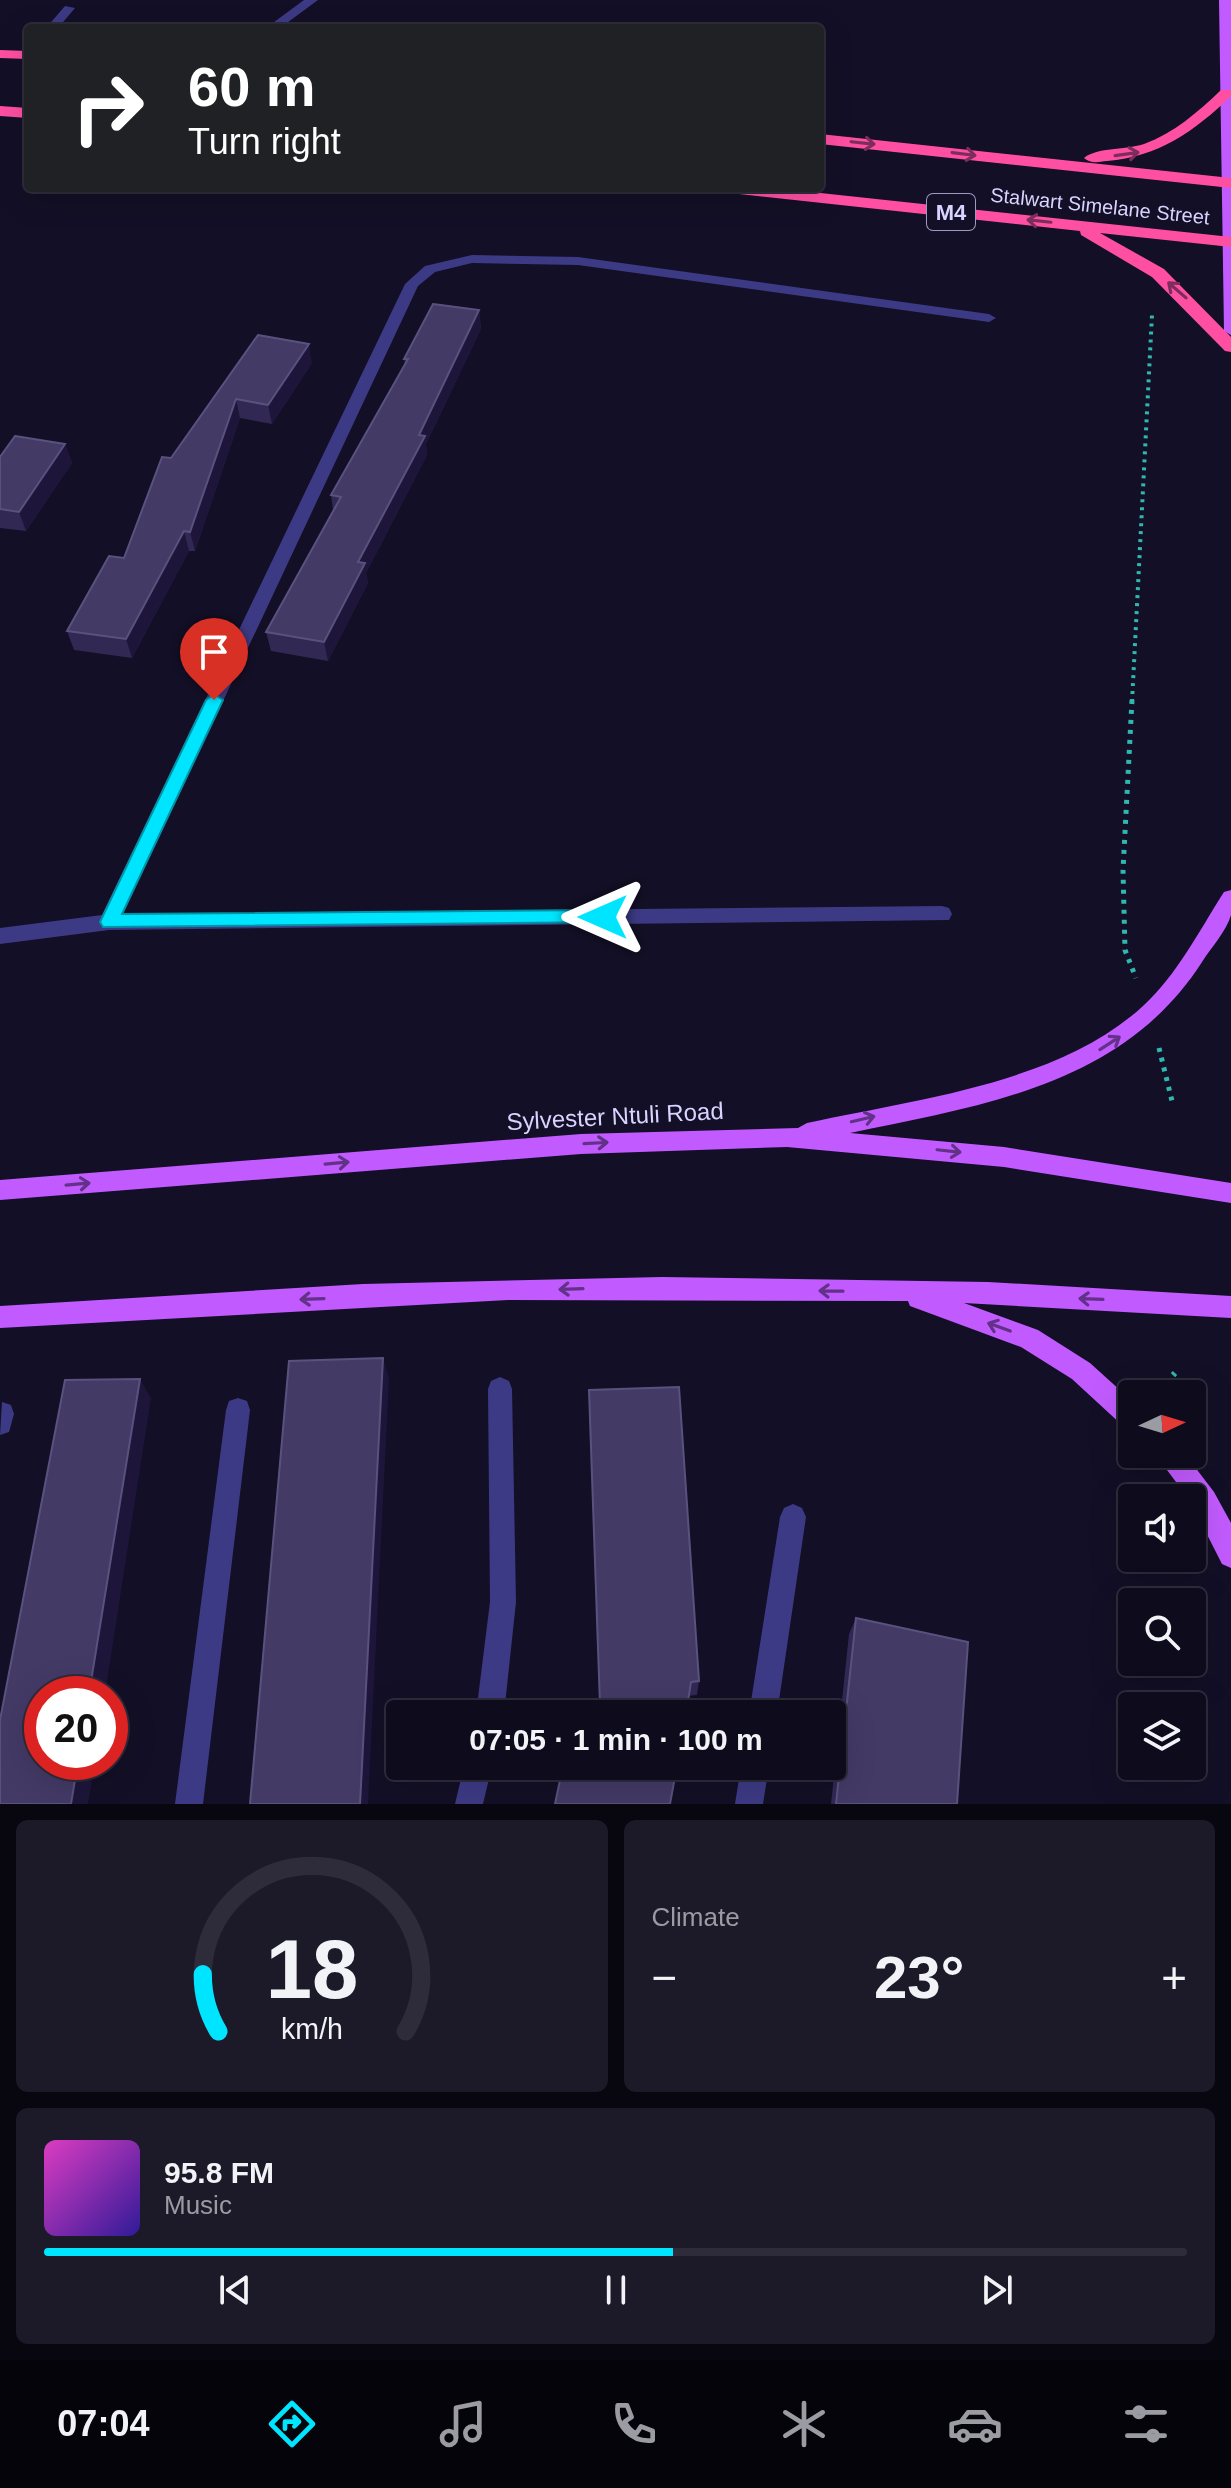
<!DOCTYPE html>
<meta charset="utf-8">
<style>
:root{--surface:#0e0b1c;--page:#1c1929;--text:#f1f3f6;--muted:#9b9ba3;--line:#2e2b3b;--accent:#00e5ff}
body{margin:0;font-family:Arial,sans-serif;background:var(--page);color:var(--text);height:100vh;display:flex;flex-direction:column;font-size:30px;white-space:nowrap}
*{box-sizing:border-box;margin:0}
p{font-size:26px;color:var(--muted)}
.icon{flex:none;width:44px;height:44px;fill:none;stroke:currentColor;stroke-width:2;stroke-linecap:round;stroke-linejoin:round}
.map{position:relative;height:1804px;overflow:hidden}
.sheet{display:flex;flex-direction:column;gap:16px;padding:16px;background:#08060f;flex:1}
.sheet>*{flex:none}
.guide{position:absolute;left:24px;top:24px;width:800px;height:168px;border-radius:8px;box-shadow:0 8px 32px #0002,0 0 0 2px var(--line);background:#202124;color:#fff;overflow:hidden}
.needle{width:52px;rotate:86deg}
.fabs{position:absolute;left:1118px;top:1380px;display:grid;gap:16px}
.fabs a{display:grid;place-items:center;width:88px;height:88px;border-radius:8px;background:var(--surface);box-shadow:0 8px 32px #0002,0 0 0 2px var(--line);font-size:40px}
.speed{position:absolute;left:24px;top:1676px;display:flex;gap:16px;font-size:40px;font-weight:700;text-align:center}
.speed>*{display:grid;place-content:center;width:104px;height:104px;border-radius:50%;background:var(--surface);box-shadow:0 8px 32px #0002,0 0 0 2px var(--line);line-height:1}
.speed .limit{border:12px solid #d22;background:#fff;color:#111}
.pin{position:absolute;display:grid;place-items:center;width:68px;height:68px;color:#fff;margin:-82px -34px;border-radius:50% 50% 50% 0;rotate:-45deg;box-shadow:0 0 8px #0007}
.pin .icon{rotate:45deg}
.me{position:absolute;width:88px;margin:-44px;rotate:270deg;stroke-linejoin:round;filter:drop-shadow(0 0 6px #0008)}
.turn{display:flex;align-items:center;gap:28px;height:168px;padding:0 32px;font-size:36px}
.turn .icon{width:104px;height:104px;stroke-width:2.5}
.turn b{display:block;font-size:56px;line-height:68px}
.big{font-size:60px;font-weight:600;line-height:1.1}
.sheet .tile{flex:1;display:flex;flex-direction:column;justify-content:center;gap:12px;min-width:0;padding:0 28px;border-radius:12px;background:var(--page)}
.sheet .dial{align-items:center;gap:0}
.dial svg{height:208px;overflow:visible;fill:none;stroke:var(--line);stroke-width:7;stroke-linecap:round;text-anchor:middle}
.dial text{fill:var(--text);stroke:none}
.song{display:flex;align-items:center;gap:24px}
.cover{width:96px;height:96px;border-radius:12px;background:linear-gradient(135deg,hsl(310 70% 55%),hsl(250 70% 35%))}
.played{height:8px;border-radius:4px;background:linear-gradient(90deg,var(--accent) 55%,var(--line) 55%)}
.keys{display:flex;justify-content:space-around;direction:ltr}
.heat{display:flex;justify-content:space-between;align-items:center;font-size:44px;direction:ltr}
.sheet .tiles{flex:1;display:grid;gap:16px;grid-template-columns:1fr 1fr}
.tile:last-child{grid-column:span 2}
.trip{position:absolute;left:386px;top:1700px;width:460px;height:80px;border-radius:8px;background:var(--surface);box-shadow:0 8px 32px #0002,0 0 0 2px var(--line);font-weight:600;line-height:80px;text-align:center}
.dock{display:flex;height:128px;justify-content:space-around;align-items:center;background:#06040b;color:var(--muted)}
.dock .icon{width:56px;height:56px}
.dock .active{color:var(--accent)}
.dock b{font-size:36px;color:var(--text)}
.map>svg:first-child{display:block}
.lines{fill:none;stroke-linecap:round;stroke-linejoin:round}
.path-far2{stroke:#2fb8b0;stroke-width:4;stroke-dasharray:3 5;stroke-linecap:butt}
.path-far1{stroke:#2fb8b0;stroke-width:5;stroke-dasharray:4 6;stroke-linecap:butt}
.path{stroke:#2fb8b0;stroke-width:6;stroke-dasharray:5 8;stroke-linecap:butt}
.minor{fill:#3d3a85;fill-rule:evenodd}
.major{fill:#c25bff;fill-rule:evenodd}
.highway{fill:#ff4fa3;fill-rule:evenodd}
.wall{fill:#312854}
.shaded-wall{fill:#1d163a}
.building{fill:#433a66;stroke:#5a527e;stroke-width:2}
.oneway{stroke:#7d2c5e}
.oneway2{stroke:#623188}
.route{fill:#00e5ff;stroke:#0095a6;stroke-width:2}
.labels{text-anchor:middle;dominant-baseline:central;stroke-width:8;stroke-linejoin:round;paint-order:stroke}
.far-street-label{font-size:20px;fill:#d9d4ff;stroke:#130f26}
.shield{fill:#130f26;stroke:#9e99be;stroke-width:2}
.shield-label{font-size:22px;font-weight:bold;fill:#d9d4ff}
.street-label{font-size:24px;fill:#d9d4ff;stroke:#130f26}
</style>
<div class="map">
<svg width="1231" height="1804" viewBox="0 0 1231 1804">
<rect width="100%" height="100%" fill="#130f26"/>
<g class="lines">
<!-- path-far2 -->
<path class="path-far2" d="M1132 702 1152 315"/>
<!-- path-far1 -->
<path class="path-far1" d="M1132 700 1123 870 1125 950 1136 978
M1159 1048 1172 1101"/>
<!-- path -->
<path class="path" d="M1155 1394 1175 1373"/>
<!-- minor -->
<path class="minor" d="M304 0H318L280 28H266Z
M65 6 75 8 58 28H46Z
M472 255 578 257 989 314 996 318 989 322 578 265 472 263 435 272 418 286 123 914 942 906 949 908 952 914 949 920 109 930 0 944V928L102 915 405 284 425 266Z
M500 1377 509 1381 512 1389 516 1602 504 1714H476L490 1602 488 1389 491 1381Z
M238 1398 247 1401 250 1410 203 1804H175L226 1410 229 1401Z
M2 1402 11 1405 14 1414 9 1432 0 1435Z
M793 1504 802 1508 806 1517 777 1714H749L780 1517 784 1508Z
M464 1766H492L483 1804H455Z
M741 1766H769L763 1804H735Z"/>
<!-- major -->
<path class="major" d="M1219 0H1231V335L1224 331Z
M1231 890C1231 897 1231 908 1231 915 1227 930 1211 948 1202 962 1123 1085 984 1105 850 1133L1004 1147 1231 1183V1203L1004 1167 787 1147 581 1154 0 1200V1180L581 1134 798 1128 807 1123C916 1099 1058 1084 1143 1006 1177 975 1199 931 1224 892Z
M662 1277 988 1282 1231 1296V1318L964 1303 1038 1330 1090 1363 1132 1401V1429L1123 1426 1072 1379 1021 1347 910 1306 908 1301 508 1300 0 1328V1306L363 1284Z
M1155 1454H1185L1214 1492 1231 1523V1568L1222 1564 1192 1505V1498H1188Z"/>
<!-- highway -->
<path class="highway" d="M0 50 28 51V59L0 58Z
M1221 90H1231V96C1195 131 1158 157 1107 161 1098 162 1091 164 1084 158 1097 147 1127 150 1144 144 1174 133 1198 112 1221 90Z
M0 106 28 108V118L0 116Z
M820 134 1231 178V188L820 144Z
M722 188H774L1231 237V247L1100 233 1164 269 1231 337V352L1225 351 1152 277 1081 235 1080 231 730 193Z"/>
</g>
<!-- wall -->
<path class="wall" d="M479 310 481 329 426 444 427 455 366 573 368 583 328 661 271 651 266 632 333 510 331 495 405 364 404 359Z
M258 335 312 363 272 424 240 418 195 551H189L132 658 74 650 67 631 124 558 171 458Z
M65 444 72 463 26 531 0 528V457Z
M589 1390 699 1681 697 1695 600 1705Z
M856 1618 957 1804H831L849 1634Z"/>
<!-- shaded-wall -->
<path class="shaded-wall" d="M479 310 481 329 426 444 427 455 366 573 368 583 328 661 324 642 358 562Z
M309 344 312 363 272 424 268 405Z
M236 399 240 418 195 551 190 532Z
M65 444 72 463 26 531 19 512Z
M184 531 189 551 132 658 126 639Z
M383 1358 389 1378 368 1804H360Z
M140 1379 151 1398 105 1694H89Z
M78 1762H95L88 1804H71Z"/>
<!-- building -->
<path class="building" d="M433 304 479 310 419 435 425 436 358 562 365 563 324 642 266 632 341 497 331 495 408 359H404Z
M258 335 309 344 268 405 236 399 190 532 184 531 126 639 67 631 109 556 124 558 162 457 171 458Z
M15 436 65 444 19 512 0 509V457Z
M383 1358 360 1804H250L289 1361Z
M140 1379 89 1694H42V1762H78L71 1804H0V1720L65 1380Z
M679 1387 699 1681 691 1682 686 1714H574L577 1700 600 1705 589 1390Z
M856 1618 968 1642 957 1804H836Z
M563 1766H677L670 1804H555Z"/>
<!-- one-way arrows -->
<defs><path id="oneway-shaft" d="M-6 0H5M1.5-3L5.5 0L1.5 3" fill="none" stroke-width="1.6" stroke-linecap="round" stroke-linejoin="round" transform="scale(2)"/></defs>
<g class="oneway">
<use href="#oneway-shaft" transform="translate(863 143) rotate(6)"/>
<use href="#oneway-shaft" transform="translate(964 154) rotate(7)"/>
<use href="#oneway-shaft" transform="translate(1127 154) rotate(-8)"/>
<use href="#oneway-shaft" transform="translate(1039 221) rotate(-174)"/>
<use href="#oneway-shaft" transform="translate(1177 290) rotate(-139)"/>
</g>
<g class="oneway2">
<use href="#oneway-shaft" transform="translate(1110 1043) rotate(-33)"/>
<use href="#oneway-shaft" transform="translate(863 1119) rotate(-13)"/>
<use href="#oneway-shaft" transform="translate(596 1143) rotate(-3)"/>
<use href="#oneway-shaft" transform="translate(949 1151) rotate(6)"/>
<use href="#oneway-shaft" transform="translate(337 1163) rotate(-5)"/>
<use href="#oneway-shaft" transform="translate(78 1184) rotate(-5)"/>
<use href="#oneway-shaft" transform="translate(571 1289) rotate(178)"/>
<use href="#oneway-shaft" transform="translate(831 1291) rotate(-179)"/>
<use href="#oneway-shaft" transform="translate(312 1299) rotate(178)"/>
<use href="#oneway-shaft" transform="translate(1091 1299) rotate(-178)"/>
<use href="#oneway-shaft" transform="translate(999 1327) rotate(-160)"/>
</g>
<!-- route -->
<path class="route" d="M214 694 223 700 122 914 603 910 609 912V922L103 927 100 922 206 700Z"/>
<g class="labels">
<!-- far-street labels -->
<g class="far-street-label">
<text transform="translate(1100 206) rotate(6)">Stalwart Simelane Street</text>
</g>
<!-- shield labels -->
<rect class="shield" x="927" y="194" width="48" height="36" rx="6"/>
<g class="shield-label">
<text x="951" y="212">M4</text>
</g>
<!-- street labels -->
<g class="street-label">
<text transform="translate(615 1116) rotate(-3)">Sylvester Ntuli Road</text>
</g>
</g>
</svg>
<div class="fabs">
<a><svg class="needle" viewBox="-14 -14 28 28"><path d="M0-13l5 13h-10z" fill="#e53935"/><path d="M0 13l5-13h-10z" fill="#9b9ba3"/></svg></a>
<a><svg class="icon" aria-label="sound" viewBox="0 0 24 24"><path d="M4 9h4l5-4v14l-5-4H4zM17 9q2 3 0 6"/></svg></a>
<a><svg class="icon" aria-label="search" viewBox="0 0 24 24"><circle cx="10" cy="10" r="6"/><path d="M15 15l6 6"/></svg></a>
<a><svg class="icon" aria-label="layers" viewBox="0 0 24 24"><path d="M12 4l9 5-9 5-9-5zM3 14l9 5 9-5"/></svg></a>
</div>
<div class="speed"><div class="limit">20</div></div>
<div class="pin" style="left:214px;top:700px;background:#d93025"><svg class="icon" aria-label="arrive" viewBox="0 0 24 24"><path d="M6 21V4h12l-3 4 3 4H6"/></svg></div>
<svg class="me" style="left:603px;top:917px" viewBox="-20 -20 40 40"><path d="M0-17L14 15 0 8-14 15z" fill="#00e5ff" stroke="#fff" stroke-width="4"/></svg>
<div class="trip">07:05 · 1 min · 100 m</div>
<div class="guide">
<div class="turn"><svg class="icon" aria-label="right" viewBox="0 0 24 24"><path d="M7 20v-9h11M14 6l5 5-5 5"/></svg><div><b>60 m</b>Turn right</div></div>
</div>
</div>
<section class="sheet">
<div class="tiles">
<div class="tile dial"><svg viewBox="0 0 100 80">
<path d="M14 69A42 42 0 1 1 86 69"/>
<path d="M14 69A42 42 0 0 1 8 47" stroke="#00e5ff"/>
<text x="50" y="56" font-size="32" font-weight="700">18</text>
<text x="50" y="72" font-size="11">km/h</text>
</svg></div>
<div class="tile"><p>Climate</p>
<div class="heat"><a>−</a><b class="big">23°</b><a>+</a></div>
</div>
<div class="tile">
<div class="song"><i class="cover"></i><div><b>95.8 FM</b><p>Music</p></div></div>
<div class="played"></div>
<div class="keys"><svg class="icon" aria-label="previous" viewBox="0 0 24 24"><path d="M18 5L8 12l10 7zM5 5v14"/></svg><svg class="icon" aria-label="pause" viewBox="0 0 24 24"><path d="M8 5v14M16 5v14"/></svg><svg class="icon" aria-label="next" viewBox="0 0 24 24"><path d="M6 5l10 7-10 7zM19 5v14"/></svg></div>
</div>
</div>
</section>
<nav class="dock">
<b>07:04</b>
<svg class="icon active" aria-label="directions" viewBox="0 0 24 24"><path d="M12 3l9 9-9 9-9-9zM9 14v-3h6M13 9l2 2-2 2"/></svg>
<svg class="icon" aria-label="music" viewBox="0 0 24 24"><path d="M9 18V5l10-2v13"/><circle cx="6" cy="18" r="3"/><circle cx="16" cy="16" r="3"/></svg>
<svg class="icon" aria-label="phone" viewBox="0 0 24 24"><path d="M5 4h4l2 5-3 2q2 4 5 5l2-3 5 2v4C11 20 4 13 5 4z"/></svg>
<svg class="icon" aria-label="climate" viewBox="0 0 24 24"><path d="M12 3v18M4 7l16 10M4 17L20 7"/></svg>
<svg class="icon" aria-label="car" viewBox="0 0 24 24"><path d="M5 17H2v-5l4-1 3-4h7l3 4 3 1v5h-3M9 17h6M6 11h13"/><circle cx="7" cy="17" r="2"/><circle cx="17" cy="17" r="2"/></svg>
<svg class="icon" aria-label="filters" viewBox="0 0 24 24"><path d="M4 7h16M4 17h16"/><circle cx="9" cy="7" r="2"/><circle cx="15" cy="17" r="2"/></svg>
</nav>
